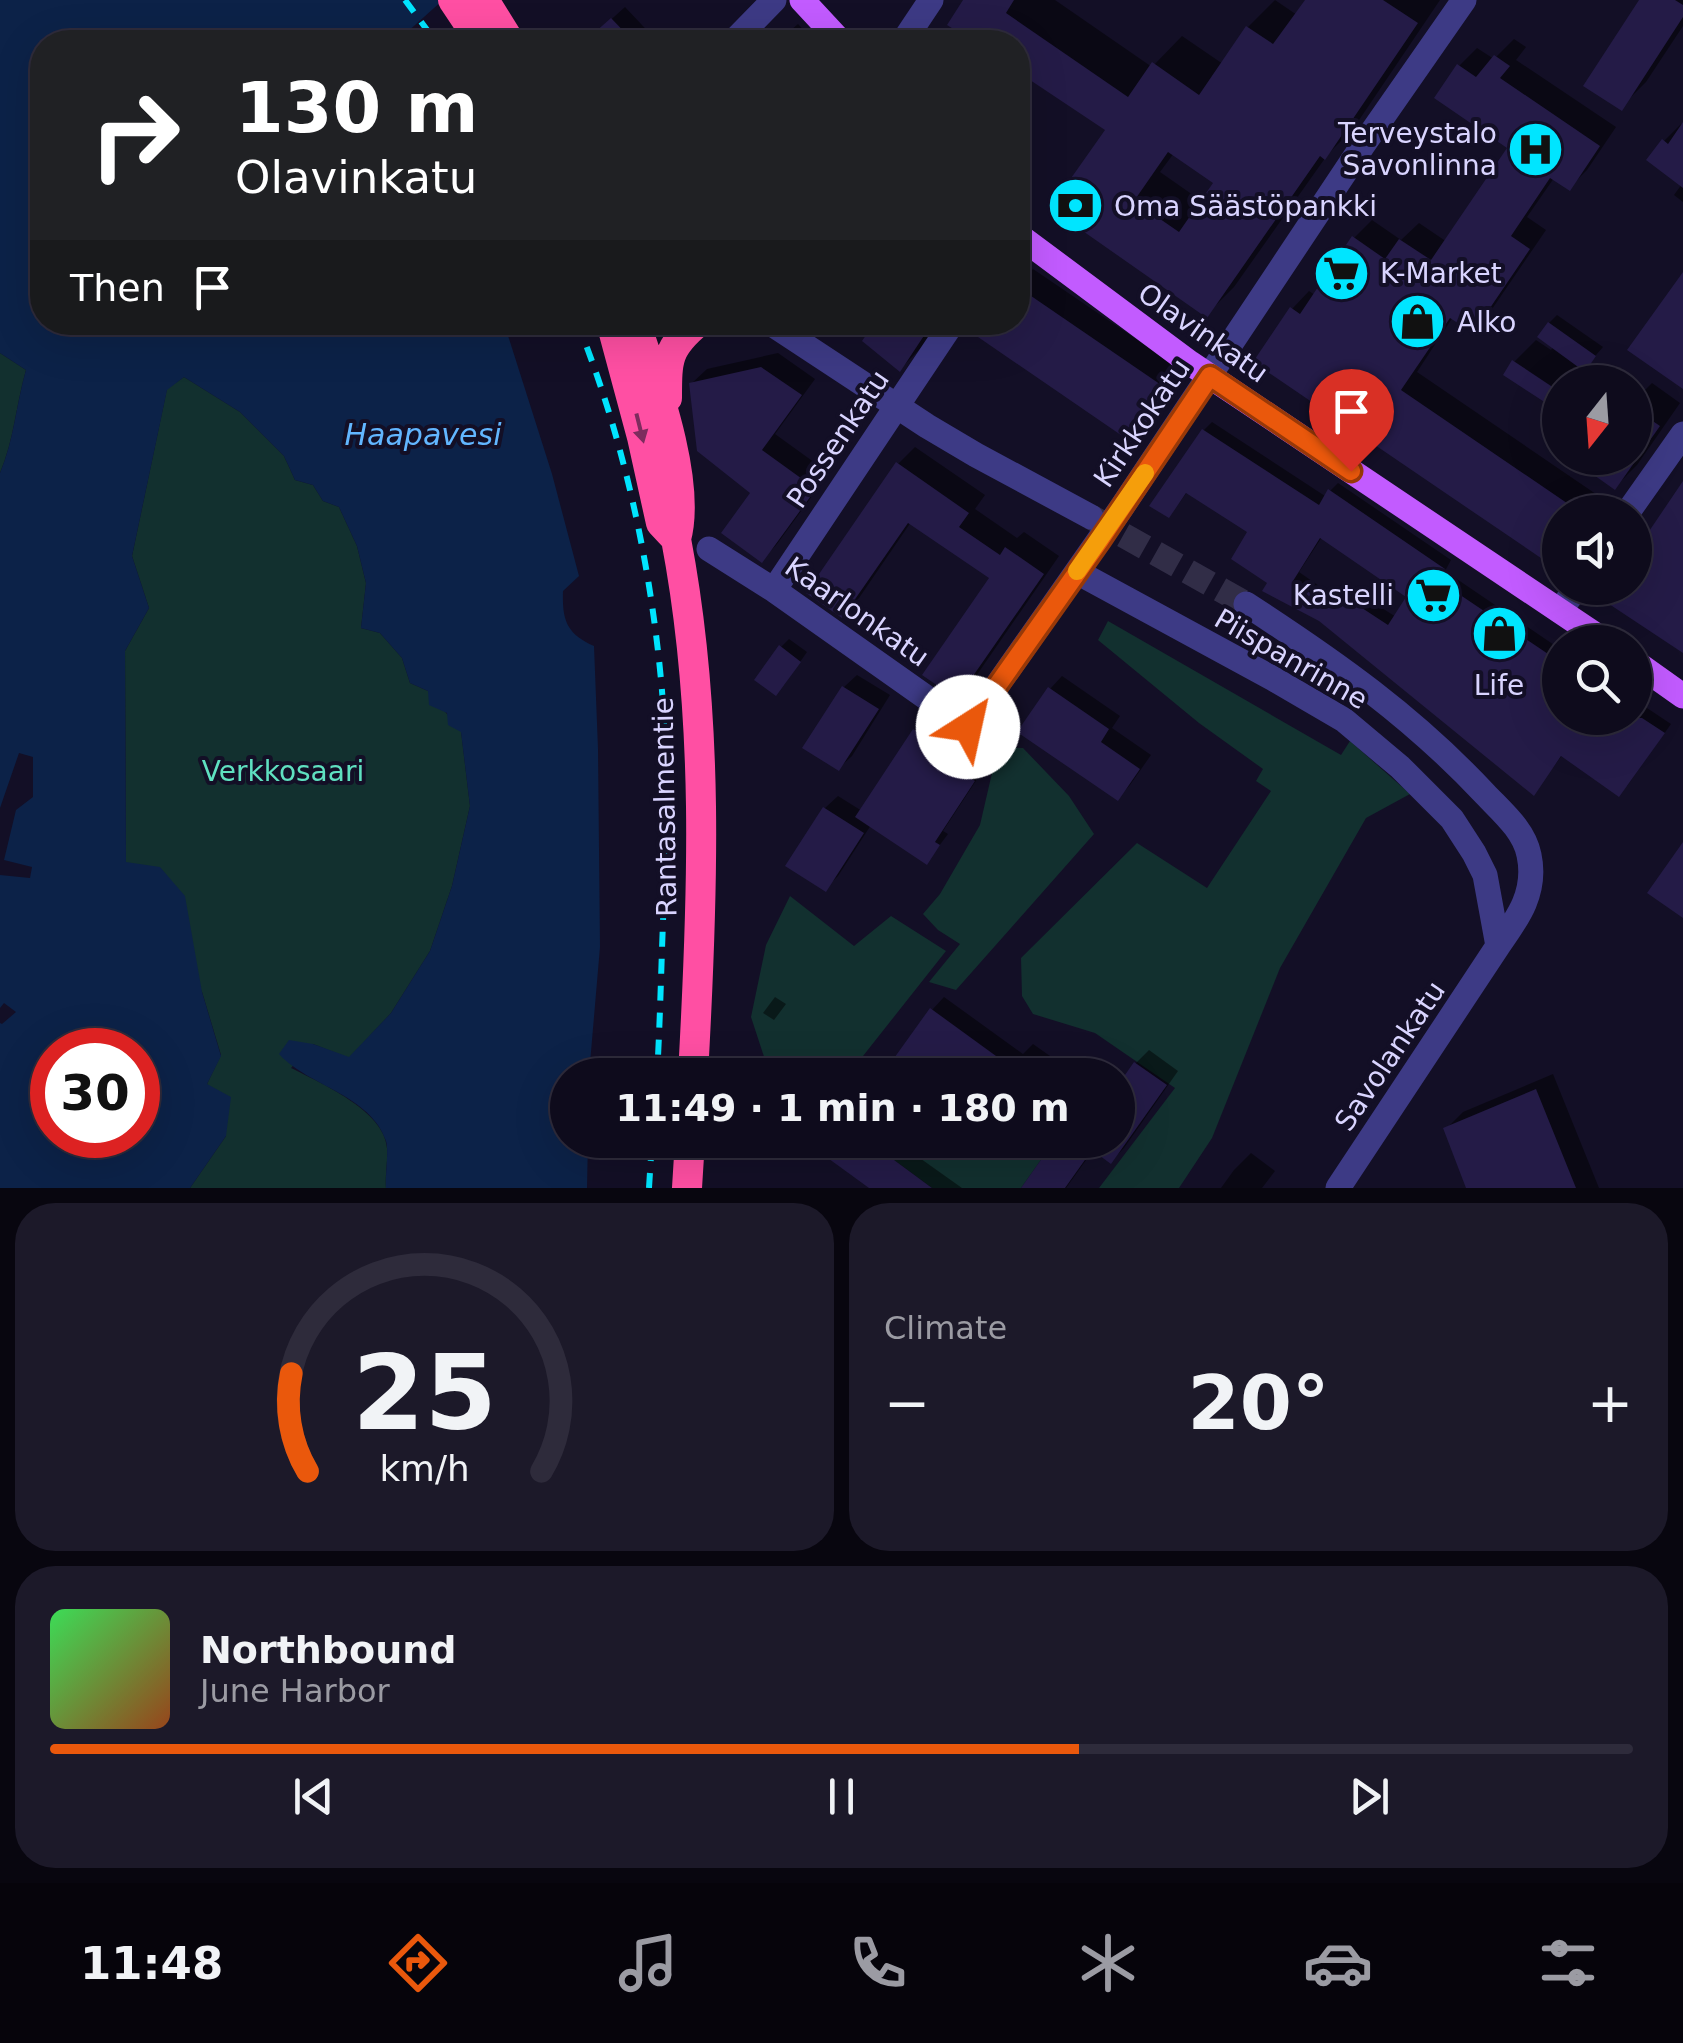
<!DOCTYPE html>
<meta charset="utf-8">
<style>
:root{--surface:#0e0b1c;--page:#1c1929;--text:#f1f3f6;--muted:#9b9ba3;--line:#2e2b3b;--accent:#ea580c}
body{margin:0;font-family:"DejaVu Sans",sans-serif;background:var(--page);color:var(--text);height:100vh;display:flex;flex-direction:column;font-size:38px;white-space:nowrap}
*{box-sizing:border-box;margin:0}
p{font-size:32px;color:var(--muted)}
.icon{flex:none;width:55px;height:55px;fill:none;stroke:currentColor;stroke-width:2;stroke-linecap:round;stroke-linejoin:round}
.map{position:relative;height:1188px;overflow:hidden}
.side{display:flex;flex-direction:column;gap:15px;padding:15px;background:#08060f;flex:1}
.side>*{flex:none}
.guide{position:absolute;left:30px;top:30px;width:1000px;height:305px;border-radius:40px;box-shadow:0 10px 40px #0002,0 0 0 2px var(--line);background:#202124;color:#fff;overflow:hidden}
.needle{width:65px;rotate:197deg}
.tools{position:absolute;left:1542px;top:365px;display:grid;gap:20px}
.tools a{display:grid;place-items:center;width:110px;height:110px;border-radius:50%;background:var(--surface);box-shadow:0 10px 40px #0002,0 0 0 2px var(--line);font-size:50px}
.speed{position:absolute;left:30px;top:1028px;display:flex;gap:20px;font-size:50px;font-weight:700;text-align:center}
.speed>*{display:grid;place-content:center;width:130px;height:130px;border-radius:50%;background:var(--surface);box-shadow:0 10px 40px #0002,0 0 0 2px var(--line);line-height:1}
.speed .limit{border:15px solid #d22;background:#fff;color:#111}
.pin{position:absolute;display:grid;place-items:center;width:85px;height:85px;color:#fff;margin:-102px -42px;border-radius:50% 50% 50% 0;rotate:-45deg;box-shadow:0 0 10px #0007}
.pin .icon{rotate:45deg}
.me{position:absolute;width:110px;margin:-55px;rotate:35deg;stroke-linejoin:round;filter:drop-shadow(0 0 8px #0008)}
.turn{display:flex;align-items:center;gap:35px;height:210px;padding:0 40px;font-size:45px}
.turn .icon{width:130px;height:130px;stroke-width:2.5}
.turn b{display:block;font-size:70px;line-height:85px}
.then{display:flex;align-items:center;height:95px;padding:0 40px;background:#0003;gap:20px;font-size:38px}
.big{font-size:75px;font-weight:700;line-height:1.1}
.side .card{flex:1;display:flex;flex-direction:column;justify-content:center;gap:15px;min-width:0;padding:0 35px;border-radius:40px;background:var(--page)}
.side .dial{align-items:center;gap:0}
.dial svg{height:260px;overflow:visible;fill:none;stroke:var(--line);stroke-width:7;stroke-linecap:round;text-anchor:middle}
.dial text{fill:var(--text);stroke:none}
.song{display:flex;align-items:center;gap:30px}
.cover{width:120px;height:120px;border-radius:15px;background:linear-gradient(135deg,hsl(130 70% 55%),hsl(20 70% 35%))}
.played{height:10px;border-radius:5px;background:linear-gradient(90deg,var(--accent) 65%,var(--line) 65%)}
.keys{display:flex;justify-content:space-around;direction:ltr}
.heat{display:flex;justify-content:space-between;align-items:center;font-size:55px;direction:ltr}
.side .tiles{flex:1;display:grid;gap:15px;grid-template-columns:1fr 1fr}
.card:last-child{grid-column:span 2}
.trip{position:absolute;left:550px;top:1058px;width:585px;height:100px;border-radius:50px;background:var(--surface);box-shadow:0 10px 40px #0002,0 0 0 2px var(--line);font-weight:700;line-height:100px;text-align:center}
.menu{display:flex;height:160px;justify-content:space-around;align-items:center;background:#06040b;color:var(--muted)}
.menu .icon{width:70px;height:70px}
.menu .on{color:var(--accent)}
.menu b{font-size:45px;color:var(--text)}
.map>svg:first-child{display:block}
.green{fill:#12302f}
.water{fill:#0c2248;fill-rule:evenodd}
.shadow{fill:#0007;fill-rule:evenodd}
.building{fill:#241b47;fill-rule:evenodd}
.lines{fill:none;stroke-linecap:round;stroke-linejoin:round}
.minor-tunnel{stroke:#312d47;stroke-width:25;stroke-dasharray:25 12;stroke-linecap:butt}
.minor{stroke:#3d3a85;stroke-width:25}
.major{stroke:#c25bff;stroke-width:25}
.highway{stroke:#ff4fa3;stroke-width:30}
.rail{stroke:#00e5ff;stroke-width:6;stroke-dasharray:15 12;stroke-linecap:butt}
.oneway{fill:#7d2c5e}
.route-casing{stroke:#983908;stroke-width:25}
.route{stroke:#ea580c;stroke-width:18}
.slow{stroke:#f59e0b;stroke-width:18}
.labels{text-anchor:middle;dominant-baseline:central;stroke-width:8;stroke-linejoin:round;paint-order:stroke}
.poi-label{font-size:28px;fill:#d9d4ff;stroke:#130f26;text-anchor:start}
.street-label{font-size:28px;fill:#d9d4ff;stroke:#130f26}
.park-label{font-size:28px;fill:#5fe0c0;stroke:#130f26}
.water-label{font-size:30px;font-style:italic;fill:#62b6ff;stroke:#130f26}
</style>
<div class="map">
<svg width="1683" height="1188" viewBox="0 0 1683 1188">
<rect width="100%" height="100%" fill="#130f26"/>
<!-- green -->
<path class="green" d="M0 353 26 370C16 405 14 440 0 473Z
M184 377 240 412 284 456 295 480 313 485 323 501 339 507 357 546 366 583 361 628 380 633 402 658 410 683 428 691 461 731 470 806 452 886 430 951 391 1013 349 1058 313 1044 291 1068C319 1082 385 1111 387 1148 388 1161 385 1174 386 1188H190L226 1136 207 1084 221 1055 202 992 126 863 125 651 149 608 132 556 167 389Z
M1108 621 1341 755 1350 741 1410 794 1366 818 1280 968 1212 1138 1179 1188H1099L1175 1088 1095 1033 1033 1014 1022 996 1021 958 1137 843 1207 888 1271 791 1256 781 1263 769 1199 723 1098 640Z
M998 747 1023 748 1069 796 1094 834 956 990 929 982 960 944 938 930 923 914 940 894 980 825Z
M790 896 854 946 891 916 946 951 848 1075H770L751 1017 766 945Z
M902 1140H1035L1048 1150 1021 1188H932L890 1157Z"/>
<!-- water -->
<path class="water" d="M0 0H443L396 42H42V322L504 323 552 474 579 576 563 591C562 621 567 634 594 646L598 749 600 947 589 1075H568V1140H588L587 1188H386C385 1176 389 1150 386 1141 371 1095 308 1086 279 1054L289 1040 313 1044 349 1057 391 1013 430 951 452 886 470 806 461 732 448 725 447 713 429 705 428 691 410 683 402 658 380 633 361 628 366 583 357 546 339 507 323 501 313 485 295 480 284 456 240 412 184 377 167 390 132 556 149 608 125 651 126 862 160 867 185 896 202 992 221 1056 207 1084 231 1097 226 1136 190 1188H0V1023L2 1024 16 1012 4 1003 0 1008V875L30 878 32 867 4 860 16 810 33 797V757L19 753 0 808V473C14 440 16 405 26 370L0 353ZM52 1050H138V1135H52Z"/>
<!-- shadow -->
<path class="shadow" d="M966 0H1055L1152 67 1182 36 1223 64 1248 27 1275 0 1297 15 1308 0H1440L1353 129 1328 154 1234 287 1206 315 1053 208 1108 129 1018 69V42H978L950 24ZM1174 153 1216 183 1203 202 1160 172Z
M1642 0H1683V26L1646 82 1621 107Z
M625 7 658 42H587L595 34Z
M798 24 815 42H777Z
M1514 39 1526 47 1516 60 1616 127 1587 170 1569 188 1554 178 1527 217 1546 230 1490 312 1472 330 1453 317 1417 372 1612 505 1606 512H1560V567L1292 309 1309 291 1315 295 1354 238 1372 220 1401 240 1419 223 1447 242 1511 147 1459 66 1477 48 1494 59Z
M1681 124 1683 125V202L1674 195 1682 184 1664 141Z
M1033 269 1186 373 1151 423 1134 440 1018 322V284Z
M1557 315 1603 347 1583 370 1602 382H1560V409L1514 362 1536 340 1551 350 1554 346 1549 323Z
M878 322H939L925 344 900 369Z
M778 353 815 379 775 434 829 473 777 544 762 560 754 492 691 384 707 369Z
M1652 383 1680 403 1637 465 1615 487 1574 458H1635V400Z
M1212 422 1325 496 1338 483 1451 560 1445 571 1560 649V718H1635V700L1671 724 1627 786 1563 754 1534 793 1271 582 1250 532 1188 491 1176 507 1204 430ZM1322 537 1410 596 1396 617 1343 583 1332 595 1299 572Z
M915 447 985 495 975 509 1017 538 1024 532 1059 556 974 679 957 696 992 577 911 522 859 598 842 615 898 464Z
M789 639 807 652 784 685 781 647Z
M857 675 890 695 852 756 839 768 844 687Z
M1062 676 1120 716 1112 728 1151 755 1130 785 1118 798 1050 689Z
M925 720 936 727 931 736 983 770 943 831 948 834 927 862 871 825 838 876 825 889V808L838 796 862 811 915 730Z
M775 997 786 1004 774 1020 763 1013Z
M944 997 1023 1054 1033 1044 1077 1075H885L932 1010Z
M1149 1050 1178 1071 1124 1148 1111 1161 1094 1149 1066 1188H1024L1052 1149 1039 1140H1118V1090L1136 1063Z
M1553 1074 1599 1188H1469L1446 1129 1463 1112Z
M839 1140H903L900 1144 962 1188H874L828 1156Z
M1251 1153 1275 1171 1262 1188H1221L1234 1170Z"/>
<!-- building -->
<path class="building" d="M963 0H1014L1006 13 1128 97 1152 62 1199 95 1246 26 1273 44 1305 0H1383L1418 23 1325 160 1320 156 1207 318 1050 208 1105 130 1018 72V42H974L947 25ZM1168 152 1213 183 1179 232 1134 201Z
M1639 0H1675L1683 5V17L1622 111 1583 86Z
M611 18 634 42H584Z
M1494 55 1510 66 1500 78 1600 146 1570 191 1550 178 1511 236 1530 249 1473 333 1450 318 1401 390 1580 512H1560V571L1253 362 1290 307 1300 314 1352 236 1385 259 1399 239 1431 260 1507 148 1434 98 1457 64 1476 77Z
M1683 122V188L1646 160 1662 139 1668 144Z
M1683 272V389L1627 350Z
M1018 287 1170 391 1134 444 978 337 988 322H1018Z
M875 322H933L900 372 862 341Z
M1548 322 1596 356 1585 372 1537 337Z
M1512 360 1560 392V412L1503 375Z
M761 367 802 395 762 450 816 489 762 563 721 533 750 493 697 451 689 383Z
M1635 409 1660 426 1615 490 1570 458H1635Z
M1202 429 1319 505 1328 489 1445 569 1438 580 1560 662V718H1642L1665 733 1619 797 1561 756 1534 796 1319 621 1262 591 1267 583 1231 559 1247 532 1186 493 1169 518 1149 506ZM1320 538 1406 597 1388 625 1333 589 1324 602 1293 581Z
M896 462 969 513 959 527 1000 555 1005 547 1044 574 957 699 922 675 989 578 908 523 842 618 806 593Z
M1683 481V653L1603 600 1611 588H1635V552Z
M779 645 801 662 776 696 754 680Z
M842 686 879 709 839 771 802 748Z
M1048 687 1109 729 1101 742 1140 769 1118 801 1017 732Z
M913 729 928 738 922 747 975 781 935 842 940 845 927 865 855 817Z
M823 807 864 833 826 892 785 866Z
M1683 842V918L1647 893Z
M930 1008 974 1040 1022 1075H882Z
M1134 1062 1167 1085 1111 1164 1092 1150 1065 1188H1021L1055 1140H1118V1085Z
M1536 1089 1576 1188H1466L1443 1128Z
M836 1140H902L890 1157 932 1188H869L825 1156Z"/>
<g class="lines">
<!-- minor-tunnel -->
<path class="minor-tunnel" d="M1091 517 1246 604"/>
<!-- minor -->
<path class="minor" d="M733 42 774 0
M903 42 931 0
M769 322 927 426 976 455 1091 517
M1628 512 1683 434
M709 549 774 590 968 727 1122 507 1363 145 1464 0
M1077 572 1272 678 1344 720 1400 767 1452 819 1474 853 1485 875 1498 946 1338 1188
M774 590 953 322
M1246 604C1335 662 1412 716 1485 794 1502 812 1524 830 1529 855 1537 892 1518 918 1498 946
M1560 611 1576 588"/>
<!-- major -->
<path class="major" d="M802 0 841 42
M1018 235 1190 363 1606 642
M1635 662 1683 696"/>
<!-- highway -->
<path class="highway" d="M453 0 481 42
M484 0 510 42
M611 322 642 437 661 523 676 539
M635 322C654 379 692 482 676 539 710 717 703 896 693 1075
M667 398C667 359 667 348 698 322
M687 1188 690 1140"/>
<!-- rail -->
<path class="rail" d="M405 0 436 42
M577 322C635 465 664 631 667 785 668 831 664 877 663 922 661 973 660 1024 657 1075
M649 1188 652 1140"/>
</g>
<!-- one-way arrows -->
<defs><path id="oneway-solid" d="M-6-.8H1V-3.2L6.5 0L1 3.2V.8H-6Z" transform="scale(2.5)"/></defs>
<use class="oneway" href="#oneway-solid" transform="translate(640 428) rotate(76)"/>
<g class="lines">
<defs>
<path id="route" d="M968 727 1100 540 1210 376 1351 471"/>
</defs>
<!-- route casing -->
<use href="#route" class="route-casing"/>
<!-- route -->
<use href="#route" class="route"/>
<!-- slow -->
<path class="slow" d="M1077 571 1145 473"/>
</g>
<!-- icons -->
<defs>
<symbol id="hospital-disc" viewBox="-11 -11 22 22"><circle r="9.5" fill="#00e5ff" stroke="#130f26"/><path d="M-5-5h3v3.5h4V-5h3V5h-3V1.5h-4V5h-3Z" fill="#111"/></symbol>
<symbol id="bank-disc" viewBox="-11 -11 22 22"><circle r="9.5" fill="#00e5ff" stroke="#130f26"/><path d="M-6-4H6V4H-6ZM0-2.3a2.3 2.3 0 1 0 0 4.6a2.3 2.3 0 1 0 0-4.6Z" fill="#111"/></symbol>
<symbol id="supermarket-disc" viewBox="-11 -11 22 22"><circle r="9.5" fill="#00e5ff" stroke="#130f26"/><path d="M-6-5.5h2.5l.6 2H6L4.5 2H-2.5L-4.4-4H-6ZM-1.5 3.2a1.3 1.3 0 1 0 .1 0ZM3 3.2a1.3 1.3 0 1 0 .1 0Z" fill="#111"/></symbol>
<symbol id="shop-disc" viewBox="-11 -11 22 22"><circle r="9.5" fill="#00e5ff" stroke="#130f26"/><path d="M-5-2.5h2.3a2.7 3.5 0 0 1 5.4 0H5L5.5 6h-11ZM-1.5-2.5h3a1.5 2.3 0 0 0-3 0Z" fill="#111"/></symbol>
</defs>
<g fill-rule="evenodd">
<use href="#hospital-disc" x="1504" y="118" width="63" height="63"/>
<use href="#bank-disc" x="1044" y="174" width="63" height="63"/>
<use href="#supermarket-disc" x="1310" y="242" width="63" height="63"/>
<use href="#shop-disc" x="1386" y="290" width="63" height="63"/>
<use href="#supermarket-disc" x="1402" y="564" width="63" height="63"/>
<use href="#shop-disc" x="1468" y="602" width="63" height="63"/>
</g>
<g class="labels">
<!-- poi labels -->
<g class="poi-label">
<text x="1497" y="133" text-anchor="end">Terveystalo<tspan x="1497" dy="32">Savonlinna</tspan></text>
<text x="1114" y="206">Oma Säästöpankki</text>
<text x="1380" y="273">K-Market</text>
<text x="1457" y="322">Alko</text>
<text x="1394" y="595" text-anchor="end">Kastelli</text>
<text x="1499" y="685" text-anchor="middle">Life</text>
</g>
<!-- street labels -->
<g class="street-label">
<text transform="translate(1203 333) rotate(35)">Olavinkatu</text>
<text transform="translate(1142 423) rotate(-56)">Kirkkokatu</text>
<text transform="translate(838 439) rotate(-56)">Possenkatu</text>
<text transform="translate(857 612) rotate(35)">Kaarlonkatu</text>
<text transform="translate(1291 659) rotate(30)">Piispanrinne</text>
<text transform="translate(665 807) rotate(-91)">Rantasalmentie</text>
<text transform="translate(1390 1056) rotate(-56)">Savolankatu</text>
</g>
<!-- park labels -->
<g class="park-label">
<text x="283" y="771">Verkkosaari</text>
</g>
<!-- water labels -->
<g class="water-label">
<text x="423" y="434">Haapavesi</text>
</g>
</g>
</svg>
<div class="tools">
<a><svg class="needle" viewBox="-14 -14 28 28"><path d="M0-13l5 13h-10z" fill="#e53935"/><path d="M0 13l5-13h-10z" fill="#9b9ba3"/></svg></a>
<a><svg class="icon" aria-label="sound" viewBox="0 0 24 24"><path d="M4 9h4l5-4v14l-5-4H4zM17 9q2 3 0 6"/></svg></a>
<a><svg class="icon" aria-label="search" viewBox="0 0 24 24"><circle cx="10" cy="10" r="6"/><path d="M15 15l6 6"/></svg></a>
</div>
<div class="speed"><div class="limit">30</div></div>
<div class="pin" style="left:1351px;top:471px;background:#d93025"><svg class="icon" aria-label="arrive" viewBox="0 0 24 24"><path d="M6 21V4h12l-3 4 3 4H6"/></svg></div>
<svg class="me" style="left:968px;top:727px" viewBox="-20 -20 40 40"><circle r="19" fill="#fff"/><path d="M0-13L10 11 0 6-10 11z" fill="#ea580c"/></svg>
<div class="trip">11:49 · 1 min · 180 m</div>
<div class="guide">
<div class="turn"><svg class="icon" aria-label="right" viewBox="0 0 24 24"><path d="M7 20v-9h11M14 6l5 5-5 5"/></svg><div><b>130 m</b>Olavinkatu</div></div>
<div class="then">Then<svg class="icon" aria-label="arrive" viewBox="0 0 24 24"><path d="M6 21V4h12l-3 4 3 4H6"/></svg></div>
</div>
</div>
<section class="side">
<div class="tiles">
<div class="card dial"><svg viewBox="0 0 100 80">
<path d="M14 69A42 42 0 1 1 86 69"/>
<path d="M14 69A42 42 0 0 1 9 39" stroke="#ea580c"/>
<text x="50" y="56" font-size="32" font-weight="700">25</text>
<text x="50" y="72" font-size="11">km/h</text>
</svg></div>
<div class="card"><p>Climate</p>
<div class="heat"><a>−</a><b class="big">20°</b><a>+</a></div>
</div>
<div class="card">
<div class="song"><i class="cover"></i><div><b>Northbound</b><p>June Harbor</p></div></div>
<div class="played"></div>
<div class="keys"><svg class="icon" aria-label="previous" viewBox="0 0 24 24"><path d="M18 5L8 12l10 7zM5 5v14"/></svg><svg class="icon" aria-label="pause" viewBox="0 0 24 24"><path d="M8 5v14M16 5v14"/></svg><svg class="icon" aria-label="next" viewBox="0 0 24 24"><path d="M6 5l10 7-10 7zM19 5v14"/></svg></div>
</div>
</div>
</section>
<nav class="menu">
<b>11:48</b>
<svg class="icon on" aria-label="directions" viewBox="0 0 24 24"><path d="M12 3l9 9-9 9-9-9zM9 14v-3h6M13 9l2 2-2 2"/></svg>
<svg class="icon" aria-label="music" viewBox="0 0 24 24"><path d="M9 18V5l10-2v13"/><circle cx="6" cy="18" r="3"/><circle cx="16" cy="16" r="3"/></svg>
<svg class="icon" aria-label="phone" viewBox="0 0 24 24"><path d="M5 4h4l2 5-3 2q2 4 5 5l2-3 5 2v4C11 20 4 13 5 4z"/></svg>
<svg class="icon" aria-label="climate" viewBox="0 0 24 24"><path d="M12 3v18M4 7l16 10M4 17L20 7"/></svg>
<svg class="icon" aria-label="car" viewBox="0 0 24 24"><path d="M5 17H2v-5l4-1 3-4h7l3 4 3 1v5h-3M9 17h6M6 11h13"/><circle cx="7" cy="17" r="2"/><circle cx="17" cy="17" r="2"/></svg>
<svg class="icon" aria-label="filters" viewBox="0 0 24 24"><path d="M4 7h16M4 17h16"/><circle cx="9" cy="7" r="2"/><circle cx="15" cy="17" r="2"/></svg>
</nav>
